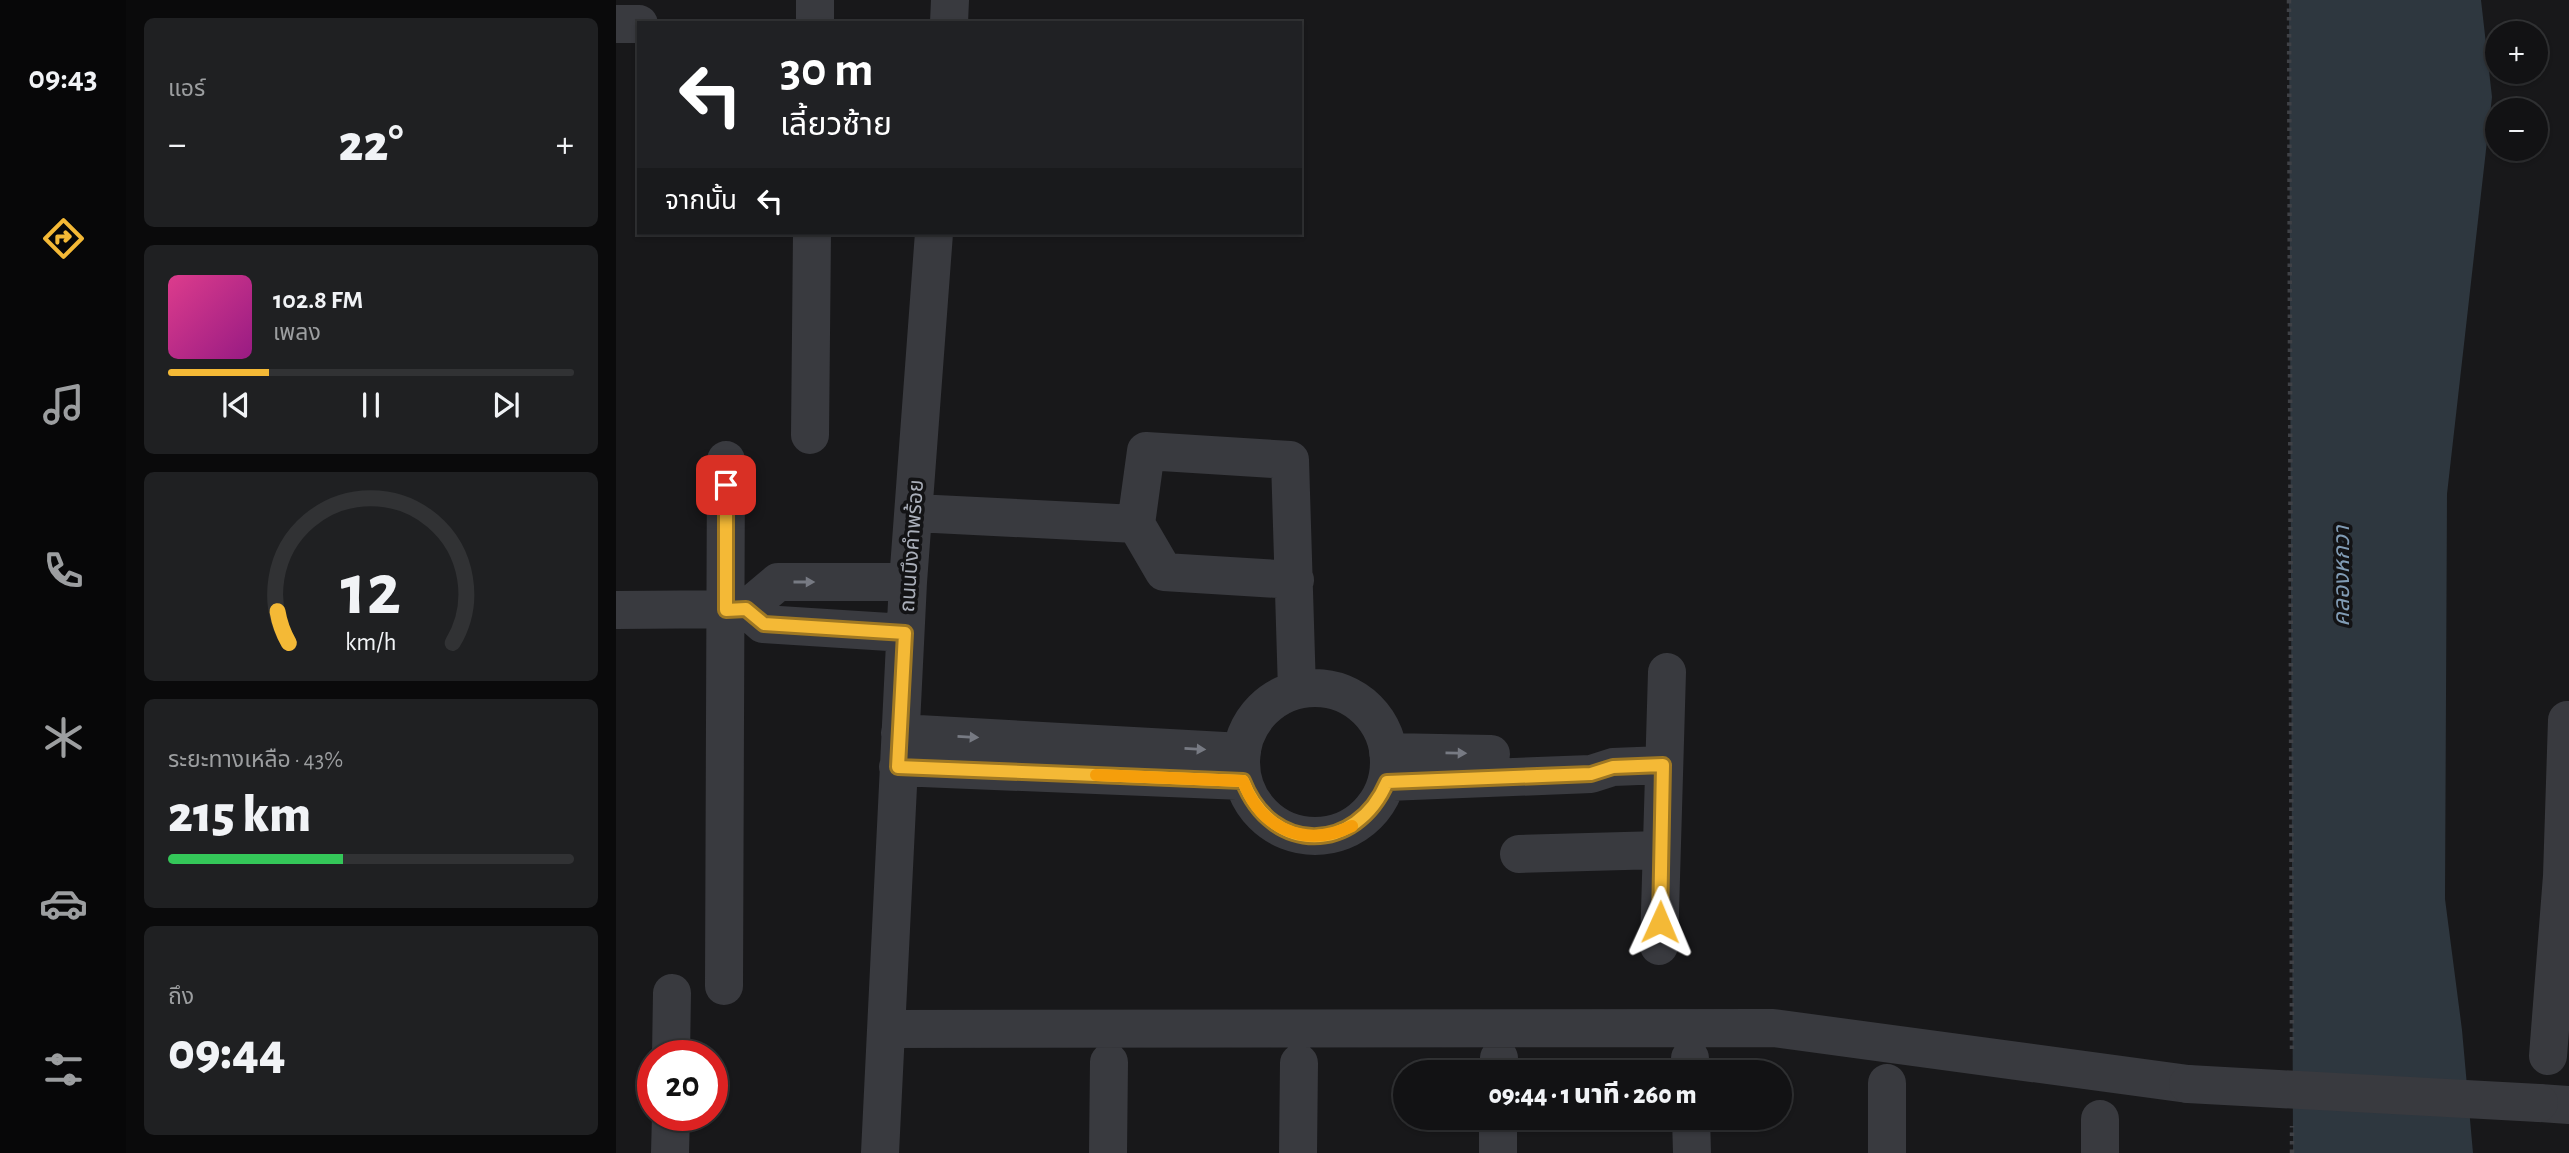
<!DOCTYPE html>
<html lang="th">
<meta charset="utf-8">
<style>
:root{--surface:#121214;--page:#1f2022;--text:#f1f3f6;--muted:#9c9ea0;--line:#313234;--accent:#f4b936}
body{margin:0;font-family:"Alegreya Sans","Noto Sans Thai",sans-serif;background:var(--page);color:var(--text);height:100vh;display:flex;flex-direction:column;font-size:26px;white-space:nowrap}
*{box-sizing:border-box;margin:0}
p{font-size:23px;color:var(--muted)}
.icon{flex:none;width:38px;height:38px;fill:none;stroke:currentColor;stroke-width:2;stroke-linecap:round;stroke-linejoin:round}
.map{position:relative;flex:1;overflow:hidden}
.drawer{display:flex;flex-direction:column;gap:18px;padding:18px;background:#0a0a0b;width:490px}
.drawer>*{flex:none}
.guide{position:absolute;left:21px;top:21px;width:665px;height:214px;border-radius:0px;box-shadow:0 2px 5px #0004,0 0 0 2px var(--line);background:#202124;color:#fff;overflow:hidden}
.buttons{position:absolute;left:1869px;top:21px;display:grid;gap:14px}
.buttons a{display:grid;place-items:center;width:63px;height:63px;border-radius:50%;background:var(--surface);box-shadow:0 2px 5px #0004,0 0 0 2px var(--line);font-size:35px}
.speed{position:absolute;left:21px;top:1040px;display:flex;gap:14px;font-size:35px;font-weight:700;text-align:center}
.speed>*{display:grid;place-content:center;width:91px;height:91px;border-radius:50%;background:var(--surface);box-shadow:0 2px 5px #0004,0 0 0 2px var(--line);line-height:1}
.speed .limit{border:10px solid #d22;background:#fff;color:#111}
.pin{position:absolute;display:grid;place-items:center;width:60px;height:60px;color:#fff;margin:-30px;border-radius:14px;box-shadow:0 4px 10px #0006}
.me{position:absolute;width:77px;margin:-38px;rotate:1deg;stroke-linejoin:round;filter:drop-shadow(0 0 5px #0008)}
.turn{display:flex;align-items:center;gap:24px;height:147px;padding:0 28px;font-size:32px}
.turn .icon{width:91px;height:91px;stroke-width:2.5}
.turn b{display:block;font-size:49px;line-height:60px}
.then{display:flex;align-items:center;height:66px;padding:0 28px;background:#0003;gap:14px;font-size:26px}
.big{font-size:52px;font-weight:800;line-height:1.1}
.drawer .widget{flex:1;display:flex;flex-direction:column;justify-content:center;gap:10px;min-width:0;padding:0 24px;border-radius:10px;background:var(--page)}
.drawer .dial{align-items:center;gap:0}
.dial svg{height:182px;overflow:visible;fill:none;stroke:var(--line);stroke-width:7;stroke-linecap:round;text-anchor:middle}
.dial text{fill:var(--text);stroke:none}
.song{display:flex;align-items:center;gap:21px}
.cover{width:84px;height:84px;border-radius:10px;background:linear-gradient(135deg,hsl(330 70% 55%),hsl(310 70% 35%))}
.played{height:7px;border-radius:4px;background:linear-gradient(90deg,var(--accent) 25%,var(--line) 25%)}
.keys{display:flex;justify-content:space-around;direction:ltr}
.heat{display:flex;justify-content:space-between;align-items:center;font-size:38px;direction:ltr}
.charge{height:10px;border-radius:5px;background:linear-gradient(90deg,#34c759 43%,var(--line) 0)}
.trip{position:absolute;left:777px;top:1060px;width:399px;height:70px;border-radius:35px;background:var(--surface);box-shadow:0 2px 5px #0004,0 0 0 2px var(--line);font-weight:800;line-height:70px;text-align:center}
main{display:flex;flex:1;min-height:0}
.tab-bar{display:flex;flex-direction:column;width:126px;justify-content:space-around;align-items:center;background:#070708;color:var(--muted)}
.tab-bar .icon{width:49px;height:49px}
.tab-bar .on{color:var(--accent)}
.tab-bar b{font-size:32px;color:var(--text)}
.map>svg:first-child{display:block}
.water{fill:#2e373f}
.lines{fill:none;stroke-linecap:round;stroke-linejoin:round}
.path{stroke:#3f4146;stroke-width:4.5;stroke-dasharray:3.5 5;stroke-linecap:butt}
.minor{stroke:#393a3f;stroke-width:38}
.minor-bridge{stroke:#393a3f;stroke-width:38}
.oneway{fill:#777a83}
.route-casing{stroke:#9f7823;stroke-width:18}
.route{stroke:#f4b936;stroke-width:12}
.slow{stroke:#f59e0b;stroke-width:12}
.labels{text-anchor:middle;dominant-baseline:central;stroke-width:7;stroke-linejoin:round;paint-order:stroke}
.street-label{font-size:21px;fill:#aaafba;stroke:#131315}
.water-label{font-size:23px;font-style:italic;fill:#819cb5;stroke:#131315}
</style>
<main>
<nav class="tab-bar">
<b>09:43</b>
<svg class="icon on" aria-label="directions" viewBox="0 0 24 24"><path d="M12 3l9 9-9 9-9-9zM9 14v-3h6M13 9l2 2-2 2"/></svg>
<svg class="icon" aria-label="music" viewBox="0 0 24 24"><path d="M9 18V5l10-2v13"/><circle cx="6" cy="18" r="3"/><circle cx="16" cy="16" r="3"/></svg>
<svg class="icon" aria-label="phone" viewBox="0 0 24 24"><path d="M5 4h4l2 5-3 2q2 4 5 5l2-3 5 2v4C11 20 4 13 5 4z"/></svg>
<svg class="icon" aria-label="climate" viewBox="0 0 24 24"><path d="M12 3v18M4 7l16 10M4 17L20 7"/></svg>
<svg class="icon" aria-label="car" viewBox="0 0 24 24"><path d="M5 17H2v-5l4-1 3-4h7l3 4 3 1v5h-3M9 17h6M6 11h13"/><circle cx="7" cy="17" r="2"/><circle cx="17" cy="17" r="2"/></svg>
<svg class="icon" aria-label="filters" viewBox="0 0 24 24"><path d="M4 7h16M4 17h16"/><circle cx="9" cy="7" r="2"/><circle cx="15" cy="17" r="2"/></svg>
</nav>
<section class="drawer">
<div class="widget"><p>แอร์</p>
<div class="heat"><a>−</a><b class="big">22°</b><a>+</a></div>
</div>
<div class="widget">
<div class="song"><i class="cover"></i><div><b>102.8 FM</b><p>เพลง</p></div></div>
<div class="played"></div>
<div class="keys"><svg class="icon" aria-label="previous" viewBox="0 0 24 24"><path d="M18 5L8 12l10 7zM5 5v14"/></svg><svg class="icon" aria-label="pause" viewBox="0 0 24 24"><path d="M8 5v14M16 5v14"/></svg><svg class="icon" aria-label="next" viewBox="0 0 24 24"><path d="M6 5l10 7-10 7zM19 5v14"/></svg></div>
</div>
<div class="widget dial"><svg viewBox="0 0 100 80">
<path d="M14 69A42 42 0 1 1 86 69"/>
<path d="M14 69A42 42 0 0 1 9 55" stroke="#f4b936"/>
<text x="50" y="56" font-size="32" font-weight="700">12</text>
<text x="50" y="72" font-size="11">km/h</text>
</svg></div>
<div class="widget"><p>ระยะทางเหลือ · 43%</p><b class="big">215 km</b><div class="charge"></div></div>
<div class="widget"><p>ถึง</p><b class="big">09:44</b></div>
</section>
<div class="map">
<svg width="1953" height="1153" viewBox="0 0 1953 1153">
<rect width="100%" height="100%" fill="#18181a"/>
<!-- water -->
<path class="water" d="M1673 0H1865L1876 97 1831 494 1829 899 1846 1030 1857 1153H1677Z"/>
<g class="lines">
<!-- path -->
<path class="path" d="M1673 0 1676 1054
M1676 1153V1126"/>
<!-- minor -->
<path class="minor" d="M199 23V0
M333 23 334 0
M0 24H23
M194 435 196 233
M299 513 520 524 548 572 679 580
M520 524 530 451 674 460 681 690
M130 609 147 624 289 633
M0 610 130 609 162 582H292
M625 762a74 74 0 1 1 148 0a74 74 0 1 1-148 0Z
M284 733 626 752
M772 752 875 754
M282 767 627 781
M771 782 975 774 997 767 1047 765
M903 854 1045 850
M1043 946 1051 672
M108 986 110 460
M270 1029 1157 1028 1572 1084
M55 1055 56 993
M1932 1056 1946 876 1951 720
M1074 1058V1073
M882 1073 883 1058
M1271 1083V1153
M1923 1103 1953 1105
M1075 1118 1076 1153
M54 1153 55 1115
M264 1153 292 582 318 233
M492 1153 493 1062
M682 1153 683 1063
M882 1153V1118
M1484 1153V1119"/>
<!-- minor-bridge -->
<path class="minor-bridge" d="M1572 1084 1923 1103"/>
</g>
<!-- one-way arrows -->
<defs><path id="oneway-solid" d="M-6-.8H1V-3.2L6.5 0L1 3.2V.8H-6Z" transform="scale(1.75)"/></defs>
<g class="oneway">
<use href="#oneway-solid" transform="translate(188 582)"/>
<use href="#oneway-solid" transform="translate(352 737) rotate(3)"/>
<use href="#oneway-solid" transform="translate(579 749) rotate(3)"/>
<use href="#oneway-solid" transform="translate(840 753) rotate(1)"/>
</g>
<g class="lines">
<defs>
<path id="route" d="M110 485V610L130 609 148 624 289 633 282 767 627 781C656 855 740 854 771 782L975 774 997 767 1047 765 1044 922"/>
</defs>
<!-- route casing -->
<use href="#route" class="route-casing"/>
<!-- route -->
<use href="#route" class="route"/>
<!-- slow -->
<path class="slow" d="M480 775 627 781C645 829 689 849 736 826"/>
</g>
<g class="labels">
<!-- street labels -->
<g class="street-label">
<text transform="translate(296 546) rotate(-86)">ถนนบึงคำพร้อย</text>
</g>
<!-- water labels -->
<g class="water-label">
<text transform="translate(1726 576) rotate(-90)">คลองหกวา</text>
</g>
</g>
</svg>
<div class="buttons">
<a>+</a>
<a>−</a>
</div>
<div class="speed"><div class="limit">20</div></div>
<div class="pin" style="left:110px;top:485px;background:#d93025"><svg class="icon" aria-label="arrive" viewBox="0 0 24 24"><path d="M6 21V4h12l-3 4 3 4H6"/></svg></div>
<svg class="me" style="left:1044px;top:922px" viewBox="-20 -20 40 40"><path d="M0-17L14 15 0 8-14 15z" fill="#f4b936" stroke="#fff" stroke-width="4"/></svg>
<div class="trip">09:44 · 1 นาที · 260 m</div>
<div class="guide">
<div class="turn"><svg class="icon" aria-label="left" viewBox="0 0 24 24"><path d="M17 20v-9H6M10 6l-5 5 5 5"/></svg><div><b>30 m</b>เลี้ยวซ้าย</div></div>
<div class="then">จากนั้น<svg class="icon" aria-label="left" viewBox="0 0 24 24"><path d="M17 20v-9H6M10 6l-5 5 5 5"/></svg></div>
</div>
</div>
</main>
